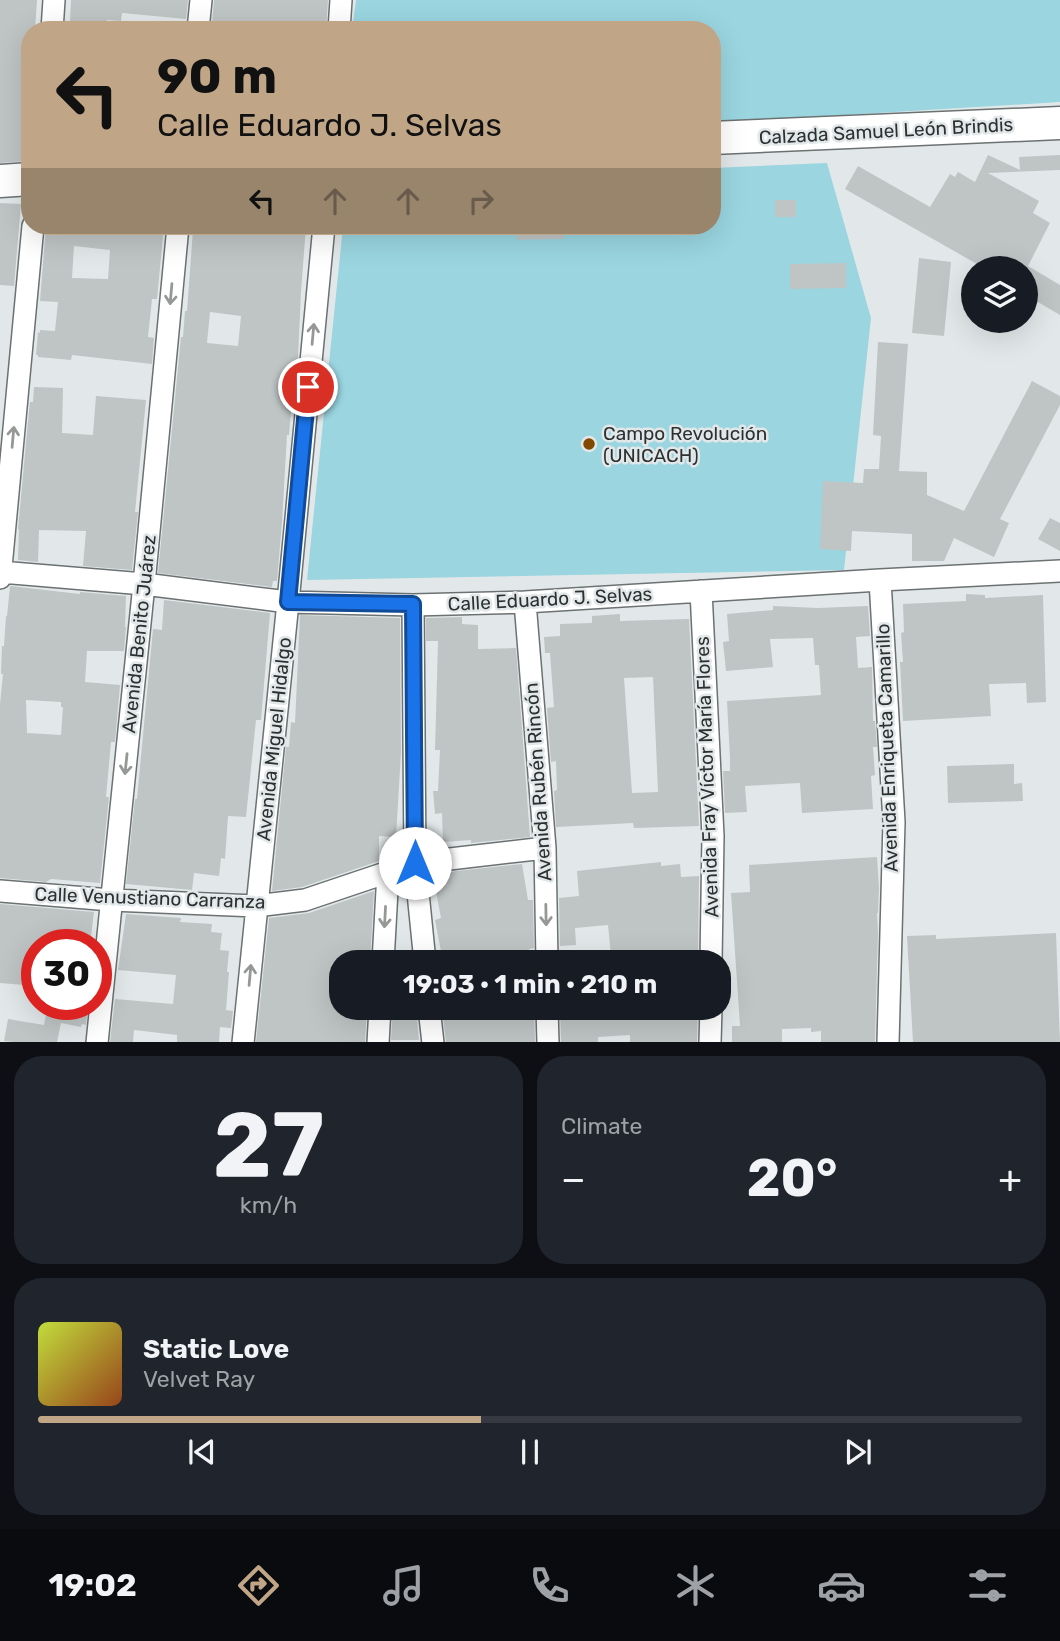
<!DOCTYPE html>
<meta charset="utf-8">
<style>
:root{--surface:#171b24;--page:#20242c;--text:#f1f3f6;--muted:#9ea1a6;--line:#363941;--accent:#c0a687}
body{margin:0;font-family:Rubik,sans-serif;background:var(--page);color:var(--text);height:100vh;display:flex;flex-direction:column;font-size:26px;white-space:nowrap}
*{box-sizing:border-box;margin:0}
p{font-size:23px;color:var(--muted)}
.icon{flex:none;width:38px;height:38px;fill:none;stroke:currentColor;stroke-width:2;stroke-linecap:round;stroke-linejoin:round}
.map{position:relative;height:1042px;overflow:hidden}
.drawer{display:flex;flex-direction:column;gap:14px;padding:14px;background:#0d0f14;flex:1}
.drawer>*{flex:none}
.banner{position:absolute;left:21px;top:21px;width:700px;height:214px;border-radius:28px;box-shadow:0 7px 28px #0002;background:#c0a687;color:#111;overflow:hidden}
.controls{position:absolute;left:961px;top:256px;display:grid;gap:14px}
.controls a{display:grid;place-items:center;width:77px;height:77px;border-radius:50%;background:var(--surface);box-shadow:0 7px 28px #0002;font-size:35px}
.speed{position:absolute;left:21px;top:929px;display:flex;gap:14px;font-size:35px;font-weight:700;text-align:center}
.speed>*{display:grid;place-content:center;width:91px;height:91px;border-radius:50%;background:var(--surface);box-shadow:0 7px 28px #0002;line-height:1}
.speed .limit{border:10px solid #d22;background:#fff;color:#111}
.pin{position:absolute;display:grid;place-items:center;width:60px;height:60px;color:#fff;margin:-30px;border:4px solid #fff;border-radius:50%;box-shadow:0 2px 7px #0007}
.me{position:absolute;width:77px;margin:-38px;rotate:0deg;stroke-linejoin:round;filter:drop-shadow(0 0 5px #0008)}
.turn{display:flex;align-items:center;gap:24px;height:147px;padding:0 21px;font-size:32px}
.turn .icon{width:91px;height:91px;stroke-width:2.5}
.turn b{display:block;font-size:49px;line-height:60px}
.lanes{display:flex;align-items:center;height:66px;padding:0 21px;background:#0003;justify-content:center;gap:35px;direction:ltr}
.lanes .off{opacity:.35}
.big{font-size:52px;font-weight:700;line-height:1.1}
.drawer .widget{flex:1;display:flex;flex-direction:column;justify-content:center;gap:10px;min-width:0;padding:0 24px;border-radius:28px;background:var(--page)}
.drawer .dial{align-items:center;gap:0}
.dial b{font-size:91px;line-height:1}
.song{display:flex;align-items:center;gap:21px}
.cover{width:84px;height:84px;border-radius:10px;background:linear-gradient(135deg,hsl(70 70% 55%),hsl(20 70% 35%))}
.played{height:7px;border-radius:4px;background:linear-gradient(90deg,var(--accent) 45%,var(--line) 45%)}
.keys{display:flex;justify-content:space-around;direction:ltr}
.heat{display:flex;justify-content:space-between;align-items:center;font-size:38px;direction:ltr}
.drawer .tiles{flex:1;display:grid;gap:14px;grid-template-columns:1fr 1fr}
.widget:last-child{grid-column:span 2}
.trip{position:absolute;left:329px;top:950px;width:402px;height:70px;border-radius:28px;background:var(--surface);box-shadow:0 7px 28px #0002;font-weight:700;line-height:70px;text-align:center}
.tab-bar{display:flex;height:112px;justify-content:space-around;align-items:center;background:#090b0e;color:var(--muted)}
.tab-bar .icon{width:49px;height:49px}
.tab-bar .current{color:var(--accent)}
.tab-bar b{font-size:32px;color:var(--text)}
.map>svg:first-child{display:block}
.green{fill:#9ad5e0}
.building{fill:#bfc4c5;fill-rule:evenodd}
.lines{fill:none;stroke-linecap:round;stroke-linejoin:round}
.street-casing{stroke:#6c7172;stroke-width:24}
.secondary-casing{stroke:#6c7172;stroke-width:35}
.street{stroke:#fff;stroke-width:21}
.secondary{stroke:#fff;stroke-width:32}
.oneway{stroke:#969898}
.route-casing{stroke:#114b97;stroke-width:18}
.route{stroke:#1a73e8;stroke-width:12}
.poi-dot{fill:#834800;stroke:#e2e8e9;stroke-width:2.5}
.labels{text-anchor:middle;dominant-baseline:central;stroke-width:5;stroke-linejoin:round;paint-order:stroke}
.street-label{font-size:19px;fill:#2d3030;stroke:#e2e8e9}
.poi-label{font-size:19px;fill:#2d3030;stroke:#e2e8e9;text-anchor:start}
</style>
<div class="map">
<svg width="1060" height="1043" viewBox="0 0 1060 1043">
<rect width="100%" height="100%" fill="#e2e8e9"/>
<!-- green -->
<path class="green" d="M356 0H1060V102L712 123V30H352Z
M827 163 871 318 844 570 307 580 343 226H712V168Z"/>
<!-- building -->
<path class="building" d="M0 0H37L35 30H30V105L28 126H26V161L0 163Z
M71 0H188L186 19 122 13 121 21 107 20V24L70 21Z
M214 0H328L326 30H216L217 26 212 25Z
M988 155 1020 170 1019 157 1060 155V170L988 173 1039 201 1033 213 1050 223 1028 266 1060 285V315L1026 295V268H984L845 189 858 166 930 207 950 174 955 177 958 172 975 182Z
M775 200H796V217H775Z
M0 203 21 204 14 286 0 285Z
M46 226H164L157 299H152L148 337 154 338 152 364 72 355 71 360 38 357V355H36L38 332 40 333V330L55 331 58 302 40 301ZM74 246 110 250 108 279 72 278Z
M250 226H306L301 292 298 357 296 376H294L289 435H287L282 522 277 581H273L272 587 158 573 181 337H183L185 311H187L193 230 249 233ZM210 312 241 316 238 346 207 343Z
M517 226H563L564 239 517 240Z
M919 258 951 262 944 336 912 333Z
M846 263V288L790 289V264Z
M878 342 908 344 899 471 927 472V495L964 511 1032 381 1060 396V405L1000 519 1009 523 994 557 954 538 944 561H912V534L852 531 851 551 820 549 823 481 863 483 864 469H879L881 436 873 435Z
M34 387 63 388 62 433 93 435 96 396 146 400 135 512H138L132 570 83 566 86 531 39 530 38 562 18 560 19 529H18L29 411 30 402H33Z
M1050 518 1060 523V551L1038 539Z
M10 586 80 594V592L126 596 125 627H126L124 651H87L85 682 120 685 115 742H111L106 797H109L100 883 51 879 46 882 0 878V704L3 674H1L2 646H4L6 616H7ZM26 700 61 702V707H63L61 735 27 733Z
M966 594 985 595V598L1043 595 1046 702 1027 703 1026 683 989 684 991 716 903 721 900 662H903L901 633 904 632 903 604 966 601Z
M164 600 270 613 261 720H256L246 817 228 816 225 859 221 858 219 876 194 873 192 890 126 884 135 799H137L153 629 162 630Z
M773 606 818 608 868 606 870 636 856 637 858 668 872 667 873 721H875L877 747H873L875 775 871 776 873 809 802 813 800 783 745 786 747 812 725 813 723 771H730V758L727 701 821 695 819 665H815L813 638 770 639 773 667 726 671 723 642 729 641 727 614 773 610Z
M620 614V621L689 619 699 826 634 828 633 823 556 827 554 791 557 790 556 761 551 762 547 708 554 707 550 653H545L544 637 560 636V624L592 623V616ZM653 677 658 792 632 793 624 678Z
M300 615 400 618 401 752 396 837 379 836V861L302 887 272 891 286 747H289L291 722 295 723Z
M462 617V624L478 625V649L516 648 530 837 471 843V840L443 842 442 813 435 814 433 791H438L440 750H435L438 641H426V618Z
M1014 764V784L1022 783 1023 801 948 803 947 766Z
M877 857 879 888 878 913H877L878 932 875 1042H821V1031L811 1032V1028L782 1029V1042H732V1026H740L731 893 750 892 749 865Z
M661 862V866L680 864 681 877 699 876 698 962H629L628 954 611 955 608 925 575 928 576 945 560 946 559 898 579 896 577 871Z
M522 864 528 900H533L534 948 529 949 532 962H443L435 920 441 918 433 876 456 871Z
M374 891 370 962H341V1008H367L365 1042H256L269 918 309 913Z
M0 904 94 912 90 945H37V986L0 983Z
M126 914 181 918 180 922 212 924 211 932 222 933 220 950 229 951 227 972H229L226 1010 233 1011 231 1028 220 1027 219 1042H177V1035L134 1030 133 1042H110L115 999 173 1004 176 975 118 970Z
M1056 933 1060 1042H913L907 936 936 935V939Z
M48 1004H88L86 1025 82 1024 81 1027 61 1023 57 1042H14L4 1041 8 1019 44 1025Z
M393 1008H416L419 1040H391Z
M442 1008H534L535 1042H446Z
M560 1008H698L697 1042H630V1035L598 1037V1042H561Z"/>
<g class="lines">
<defs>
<path id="street" d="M52 30 54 0
M198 30 201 0
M339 30 341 0
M0 572 144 584 288 602 413 605 525 602 880 580 1060 571
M0 578 33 226
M880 580 894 822 888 1043
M701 591 713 836 711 962
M525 602 545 848 547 962
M413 605 415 863 425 962
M0 891 111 900 256 906 305 900 415 863 545 848
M383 962 388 872
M429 1008 433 1043
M547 1008 548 1043
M97 1043 144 584 178 226
M243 1043 288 602 324 226
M378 1043 380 1008
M710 1043 711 1008"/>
<path id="secondary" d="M712 138 1060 123
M0 181 30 179"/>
</defs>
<!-- street casing -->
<use href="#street" class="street-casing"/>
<!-- secondary casing -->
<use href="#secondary" class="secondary-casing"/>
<!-- street -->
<use href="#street" class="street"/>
<!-- secondary -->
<use href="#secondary" class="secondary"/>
</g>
<!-- one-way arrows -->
<defs><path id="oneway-shaft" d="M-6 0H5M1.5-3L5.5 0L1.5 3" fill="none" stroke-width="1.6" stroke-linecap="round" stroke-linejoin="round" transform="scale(1.75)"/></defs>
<g class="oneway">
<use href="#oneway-shaft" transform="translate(171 294) rotate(95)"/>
<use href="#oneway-shaft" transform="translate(313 334) rotate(-85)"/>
<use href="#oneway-shaft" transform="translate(13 437) rotate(-85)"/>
<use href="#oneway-shaft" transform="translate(126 764) rotate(96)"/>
<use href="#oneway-shaft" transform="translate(546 915) rotate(89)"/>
<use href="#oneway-shaft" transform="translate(385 917) rotate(93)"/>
<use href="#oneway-shaft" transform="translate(250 975) rotate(-85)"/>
</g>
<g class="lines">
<defs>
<path id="route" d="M308 387 288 602 413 604 415 863"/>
</defs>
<!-- route casing -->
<use href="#route" class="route-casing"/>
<!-- route -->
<use href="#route" class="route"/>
</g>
<!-- markers -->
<circle class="poi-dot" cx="589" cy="444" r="7"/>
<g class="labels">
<!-- street labels -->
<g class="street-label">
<text transform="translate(886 131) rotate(-3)">Calzada Samuel León Brindis</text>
<text transform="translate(550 599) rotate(-3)">Calle Eduardo J. Selvas</text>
<text transform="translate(139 634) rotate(-84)">Avenida Benito Juárez</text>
<text transform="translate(274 739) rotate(-84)">Avenida Miguel Hidalgo</text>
<text transform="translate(887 748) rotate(-92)">Avenida Enriqueta Camarillo</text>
<text transform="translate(707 777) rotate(-92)">Avenida Fray Víctor María Flores</text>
<text transform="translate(538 782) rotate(-94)">Avenida Rubén Rincón</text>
<text transform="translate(150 898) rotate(2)">Calle Venustiano Carranza</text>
</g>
<!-- poi labels -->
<g class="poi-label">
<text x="603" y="433">Campo Revolución<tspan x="603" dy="22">(UNICACH)</tspan></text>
</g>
</g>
</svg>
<div class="controls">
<a><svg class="icon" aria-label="layers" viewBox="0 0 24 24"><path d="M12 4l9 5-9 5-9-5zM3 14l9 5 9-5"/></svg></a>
</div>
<div class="speed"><div class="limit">30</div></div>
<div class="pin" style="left:308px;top:387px;background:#d93025"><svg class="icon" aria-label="arrive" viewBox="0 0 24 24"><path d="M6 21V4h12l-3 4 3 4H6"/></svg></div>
<svg class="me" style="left:415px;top:863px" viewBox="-20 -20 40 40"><circle r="19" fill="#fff"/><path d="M0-13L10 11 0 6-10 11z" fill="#1a73e8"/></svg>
<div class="trip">19:03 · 1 min · 210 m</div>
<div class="banner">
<div class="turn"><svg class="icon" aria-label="left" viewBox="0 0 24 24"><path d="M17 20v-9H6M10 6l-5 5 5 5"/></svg><div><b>90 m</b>Calle Eduardo J. Selvas</div></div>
<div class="lanes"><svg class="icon" aria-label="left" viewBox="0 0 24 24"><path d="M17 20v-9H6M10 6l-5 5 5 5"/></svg><svg class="icon off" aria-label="ahead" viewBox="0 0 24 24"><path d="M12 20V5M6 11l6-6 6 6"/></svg><svg class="icon off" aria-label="ahead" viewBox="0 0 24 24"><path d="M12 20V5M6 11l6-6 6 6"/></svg><svg class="icon off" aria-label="right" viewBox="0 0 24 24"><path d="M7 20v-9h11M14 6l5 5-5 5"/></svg></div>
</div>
</div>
<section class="drawer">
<div class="tiles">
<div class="widget dial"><b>27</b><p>km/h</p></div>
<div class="widget"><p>Climate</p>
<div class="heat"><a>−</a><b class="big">20°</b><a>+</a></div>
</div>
<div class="widget">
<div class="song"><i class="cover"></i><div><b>Static Love</b><p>Velvet Ray</p></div></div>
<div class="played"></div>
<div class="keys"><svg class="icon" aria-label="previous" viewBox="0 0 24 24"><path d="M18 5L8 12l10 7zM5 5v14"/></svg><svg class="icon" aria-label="pause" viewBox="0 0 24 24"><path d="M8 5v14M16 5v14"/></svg><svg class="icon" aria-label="next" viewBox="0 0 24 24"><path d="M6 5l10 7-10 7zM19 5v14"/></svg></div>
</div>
</div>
</section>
<nav class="tab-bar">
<b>19:02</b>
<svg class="icon current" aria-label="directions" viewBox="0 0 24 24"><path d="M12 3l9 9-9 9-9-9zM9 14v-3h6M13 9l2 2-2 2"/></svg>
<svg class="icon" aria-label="music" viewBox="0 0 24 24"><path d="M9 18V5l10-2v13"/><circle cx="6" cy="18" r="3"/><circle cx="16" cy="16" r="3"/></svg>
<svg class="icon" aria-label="phone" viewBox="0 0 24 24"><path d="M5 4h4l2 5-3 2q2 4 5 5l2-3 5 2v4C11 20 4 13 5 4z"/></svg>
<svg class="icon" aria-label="climate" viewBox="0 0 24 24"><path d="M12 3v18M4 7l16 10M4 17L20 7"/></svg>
<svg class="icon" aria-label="car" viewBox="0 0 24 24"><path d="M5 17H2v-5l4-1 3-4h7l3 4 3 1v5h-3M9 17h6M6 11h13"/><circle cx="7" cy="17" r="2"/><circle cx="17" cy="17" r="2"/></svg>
<svg class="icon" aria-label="filters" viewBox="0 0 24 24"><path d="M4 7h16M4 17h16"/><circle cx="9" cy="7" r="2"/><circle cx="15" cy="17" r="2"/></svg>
</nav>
